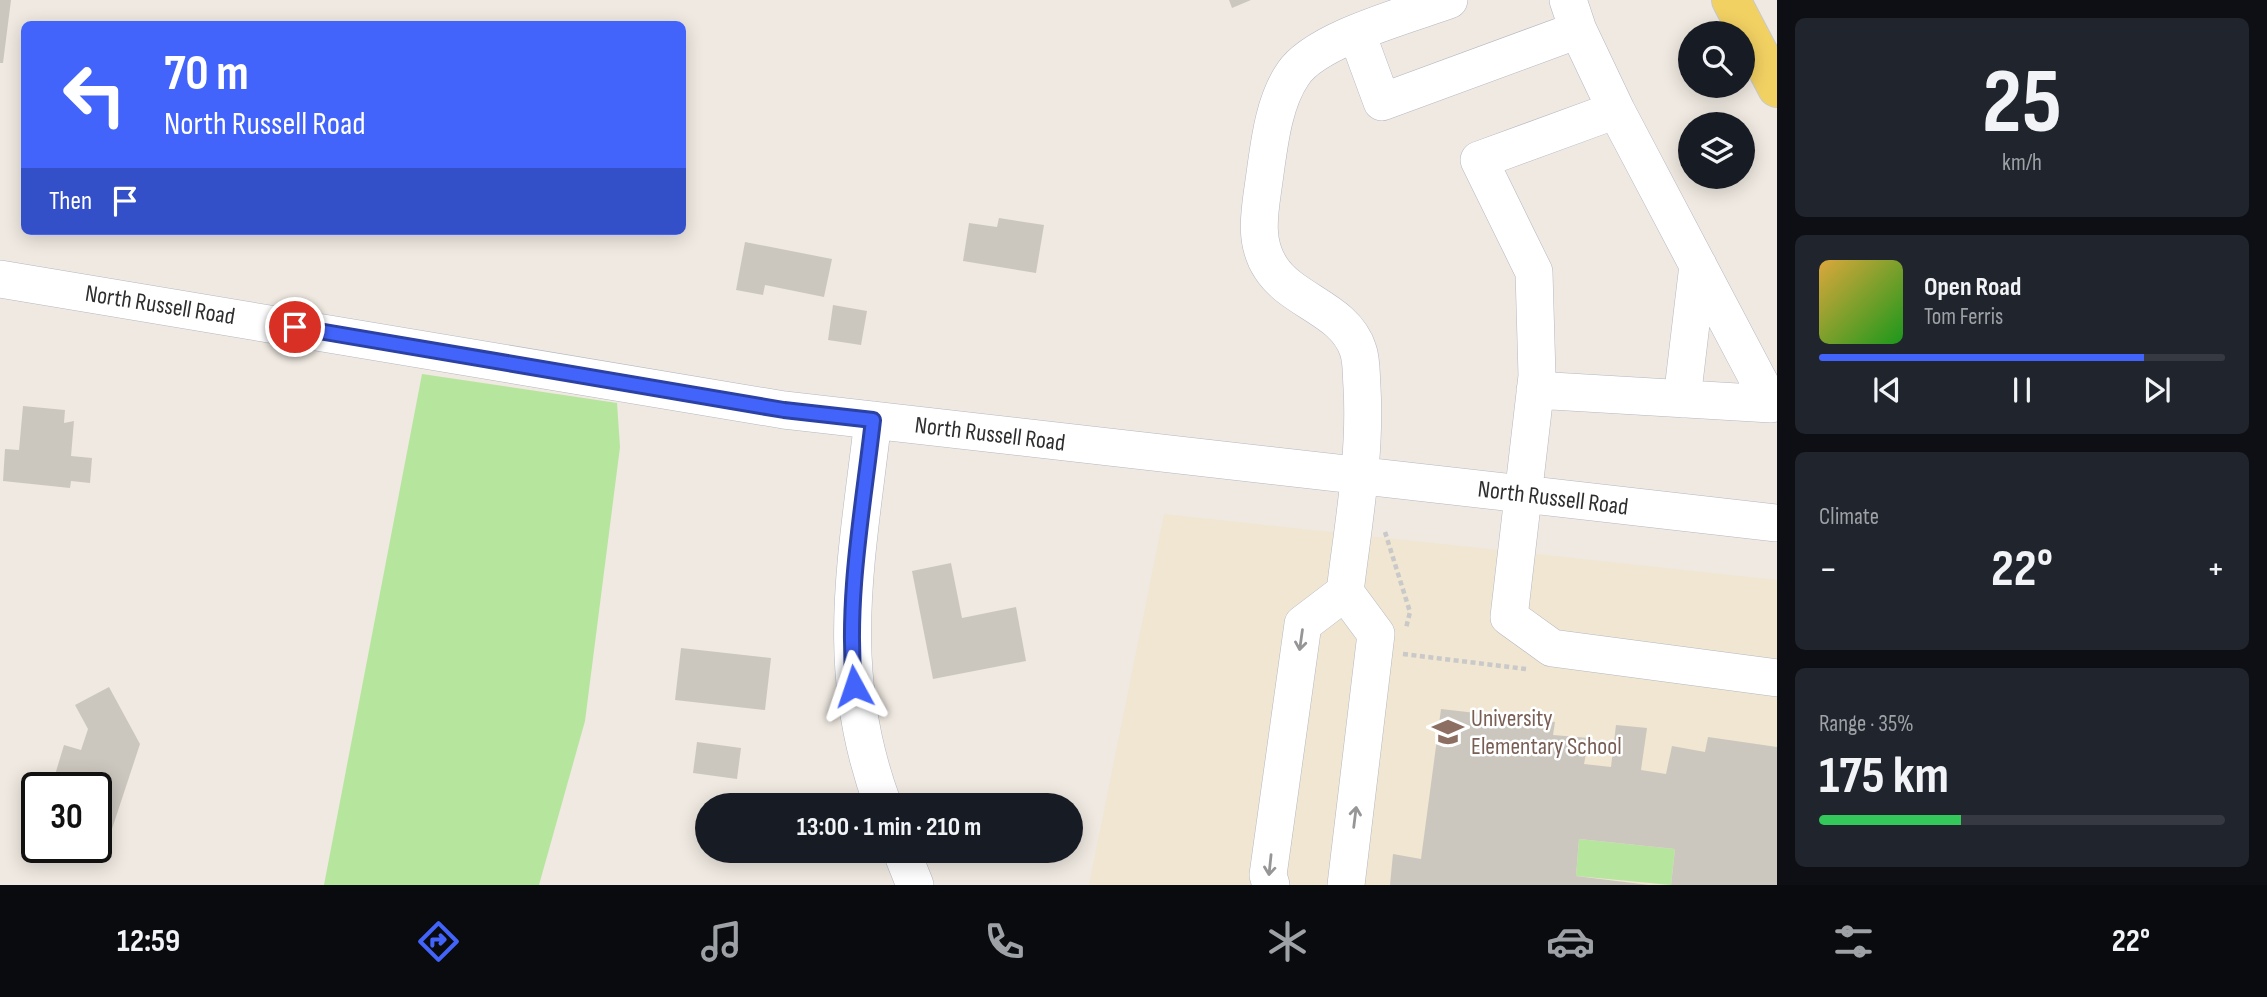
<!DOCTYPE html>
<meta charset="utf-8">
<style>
:root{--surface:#171b24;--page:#20242c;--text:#f1f3f6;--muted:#9ea1a6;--line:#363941;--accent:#4264fb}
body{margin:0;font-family:"Sofia Sans Condensed",sans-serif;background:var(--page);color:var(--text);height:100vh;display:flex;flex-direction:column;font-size:26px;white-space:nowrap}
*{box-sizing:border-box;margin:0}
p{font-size:23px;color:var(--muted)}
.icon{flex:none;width:38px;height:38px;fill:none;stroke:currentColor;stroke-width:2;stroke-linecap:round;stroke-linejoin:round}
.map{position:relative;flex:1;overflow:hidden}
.sheet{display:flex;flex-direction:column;gap:18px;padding:18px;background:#0d0f14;width:490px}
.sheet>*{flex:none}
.hud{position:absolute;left:21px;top:21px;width:665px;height:214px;border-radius:10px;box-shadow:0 4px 18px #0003;background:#4264fb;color:#fff;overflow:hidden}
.fabs{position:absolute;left:1678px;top:21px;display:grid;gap:14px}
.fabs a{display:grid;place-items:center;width:77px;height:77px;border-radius:50%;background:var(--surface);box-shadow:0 4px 18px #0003;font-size:35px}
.speed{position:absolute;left:21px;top:772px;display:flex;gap:14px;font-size:35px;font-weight:700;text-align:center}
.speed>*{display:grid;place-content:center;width:91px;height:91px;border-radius:50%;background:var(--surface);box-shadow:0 4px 18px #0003;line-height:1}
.speed .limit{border:4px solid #111;border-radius:10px;background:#fff;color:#111}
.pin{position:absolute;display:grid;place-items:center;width:60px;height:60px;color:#fff;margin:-30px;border:4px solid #fff;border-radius:50%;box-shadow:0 2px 7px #0007}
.me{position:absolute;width:77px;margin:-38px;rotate:355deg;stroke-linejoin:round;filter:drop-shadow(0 0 5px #0008)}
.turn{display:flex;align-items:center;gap:24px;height:147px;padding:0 28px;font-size:32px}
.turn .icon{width:91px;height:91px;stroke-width:2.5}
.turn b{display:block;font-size:49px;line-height:60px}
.then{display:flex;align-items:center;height:66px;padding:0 28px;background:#0003;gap:14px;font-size:26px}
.big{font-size:52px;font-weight:700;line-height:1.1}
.sheet .widget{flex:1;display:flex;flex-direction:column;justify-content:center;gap:10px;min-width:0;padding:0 24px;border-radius:10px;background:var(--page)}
.sheet .dial{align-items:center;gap:0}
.dial b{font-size:91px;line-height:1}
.song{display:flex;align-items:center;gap:21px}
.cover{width:84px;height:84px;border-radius:10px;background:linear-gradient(135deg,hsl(40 70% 55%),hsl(120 70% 35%))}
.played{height:7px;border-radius:4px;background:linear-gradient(90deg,var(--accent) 80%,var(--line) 80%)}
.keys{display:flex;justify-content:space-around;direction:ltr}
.heat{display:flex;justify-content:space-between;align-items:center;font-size:38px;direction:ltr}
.charge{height:10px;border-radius:5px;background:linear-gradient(90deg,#34c759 35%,var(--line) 0)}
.trip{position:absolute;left:695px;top:793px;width:388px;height:70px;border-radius:35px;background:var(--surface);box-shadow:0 4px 18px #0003;font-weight:700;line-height:70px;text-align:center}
.dock{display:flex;height:112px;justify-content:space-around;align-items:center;background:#090b0e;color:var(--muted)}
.dock .icon{width:49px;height:49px}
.dock .on{color:var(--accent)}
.dock b{font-size:32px;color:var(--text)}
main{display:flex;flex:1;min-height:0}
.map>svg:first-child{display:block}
.education{fill:#f0e6d1}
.green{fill:#b6e59e}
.building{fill:#cbc7bf}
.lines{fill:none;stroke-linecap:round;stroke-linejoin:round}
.minor-casing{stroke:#b4b7c1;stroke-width:38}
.major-casing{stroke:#c9c9c9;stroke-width:40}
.path{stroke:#c9c9c9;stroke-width:4.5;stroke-dasharray:5 3.5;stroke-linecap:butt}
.minor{stroke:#fff;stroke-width:37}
.major{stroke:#f2d163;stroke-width:38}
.oneway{stroke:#969696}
.route-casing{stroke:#2b41a3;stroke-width:18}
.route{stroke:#4264fb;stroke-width:12}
.labels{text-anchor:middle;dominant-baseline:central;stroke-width:5;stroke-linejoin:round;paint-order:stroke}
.street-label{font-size:24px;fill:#2e2e2e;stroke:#fff}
.education-label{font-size:24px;fill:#785e54;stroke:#fff;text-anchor:start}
</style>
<main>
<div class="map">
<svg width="1777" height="885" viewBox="0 0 1777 885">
<rect width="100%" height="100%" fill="#efe9e1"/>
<!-- education -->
<path class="education" d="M1164 514 1777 580V885H1089Z"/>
<!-- green -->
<path class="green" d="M422 374 617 403 620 447 585 721 539 885H324Z
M1579 839 1675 849 1671 885 1576 876Z"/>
<!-- building -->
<path class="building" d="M0 0H11L3 63H0Z
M1229 0H1251L1232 8Z
M999 218 1044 225 1036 273 963 261 969 223 997 227Z
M745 242 832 259 824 297 765 285 763 295 736 290Z
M833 305 867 311 861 345 828 340Z
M23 406 65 410 64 423 74 421 71 456 92 458 90 483 71 481 70 488 3 481 5 449 19 450Z
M951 563 962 618 1016 607 1026 661 933 679 912 571Z
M681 648 771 658 765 710 675 700Z
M109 687 140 744 109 838 96 833V788H51L64 745 81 750 88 729 75 705Z
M1441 709 1555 722 1553 735 1589 738 1584 764 1611 767 1616 725 1647 728 1641 770 1666 774 1672 746 1705 752 1708 737 1777 747V885H1671L1675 849 1579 839 1576 876 1649 885H1390L1393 854 1421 859Z
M697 742 741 748 737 779 693 773Z"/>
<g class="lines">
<defs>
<path id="minor" d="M1578 30 1616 110 1479 160 1534 272 1537 376 1509 617 1552 648 1777 678
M1357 34 1382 102 1578 30 1568 0
M0 279 784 410 1777 523
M1535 390 1771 404 1616 110
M1682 399 1698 265
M873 420C857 559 832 668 883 805
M901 850 915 885
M1271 885 1268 875 1303 624 1345 592
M1346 885 1376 634 1345 592C1353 525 1366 455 1362 387 1361 375 1362 361 1358 350 1345 309 1293 302 1271 268 1253 241 1260 210 1264 181 1269 146 1273 103 1293 74 1316 39 1408 15 1449 0"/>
<path id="major" d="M1731 0 1777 88"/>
</defs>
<!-- minor casing -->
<use href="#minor" class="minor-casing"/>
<!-- major casing -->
<use href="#major" class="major-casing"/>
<!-- path -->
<path class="path" d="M1385 532 1410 612 1406 628
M1403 654 1526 669"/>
<!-- minor -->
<use href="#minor" class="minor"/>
<!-- major -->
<use href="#major" class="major"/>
</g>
<!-- one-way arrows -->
<defs><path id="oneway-shaft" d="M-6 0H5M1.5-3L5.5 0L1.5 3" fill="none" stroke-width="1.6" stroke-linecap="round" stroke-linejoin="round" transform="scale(1.75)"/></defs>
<g class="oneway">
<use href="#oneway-shaft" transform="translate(1301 640) rotate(98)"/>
<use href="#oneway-shaft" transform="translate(1355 817) rotate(-83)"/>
<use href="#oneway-shaft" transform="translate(1270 865) rotate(96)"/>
</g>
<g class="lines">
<defs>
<path id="route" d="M295 327 784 410 873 420C863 509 846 596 854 686"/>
</defs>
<!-- route casing -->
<use href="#route" class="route-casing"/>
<!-- route -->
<use href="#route" class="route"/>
</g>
<!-- icons -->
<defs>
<symbol id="school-bare" viewBox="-9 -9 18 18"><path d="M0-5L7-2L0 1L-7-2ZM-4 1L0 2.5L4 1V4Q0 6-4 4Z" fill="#8d6e63" stroke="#fff" stroke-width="2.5" paint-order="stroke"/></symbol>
</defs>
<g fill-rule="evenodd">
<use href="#school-bare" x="1426" y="710" width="44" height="44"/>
</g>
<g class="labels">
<!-- street labels -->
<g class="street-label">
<text transform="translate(160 305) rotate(9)">North Russell Road</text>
<text transform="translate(990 434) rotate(7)">North Russell Road</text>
<text transform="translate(1553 498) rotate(7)">North Russell Road</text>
</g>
<!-- education labels -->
<g class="education-label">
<text x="1471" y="718">University<tspan x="1471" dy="28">Elementary School</tspan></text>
</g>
</g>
</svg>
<div class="fabs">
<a><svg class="icon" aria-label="search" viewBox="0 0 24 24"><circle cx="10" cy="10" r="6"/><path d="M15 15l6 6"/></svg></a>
<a><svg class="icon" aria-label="layers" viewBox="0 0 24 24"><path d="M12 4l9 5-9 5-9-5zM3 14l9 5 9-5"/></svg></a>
</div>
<div class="speed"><div class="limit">30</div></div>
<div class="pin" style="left:295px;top:327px;background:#d93025"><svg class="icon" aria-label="arrive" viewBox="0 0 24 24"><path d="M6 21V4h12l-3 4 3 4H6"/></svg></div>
<svg class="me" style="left:854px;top:686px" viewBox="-20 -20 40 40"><path d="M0-17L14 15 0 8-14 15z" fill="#4264fb" stroke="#fff" stroke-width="4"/></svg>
<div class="trip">13:00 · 1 min · 210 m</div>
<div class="hud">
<div class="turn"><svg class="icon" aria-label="left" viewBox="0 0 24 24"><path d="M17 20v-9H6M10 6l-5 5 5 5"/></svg><div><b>70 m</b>North Russell Road</div></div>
<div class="then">Then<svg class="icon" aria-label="arrive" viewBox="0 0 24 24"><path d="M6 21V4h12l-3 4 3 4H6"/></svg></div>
</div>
</div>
<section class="sheet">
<div class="widget dial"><b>25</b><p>km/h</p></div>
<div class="widget">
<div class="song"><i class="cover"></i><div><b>Open Road</b><p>Tom Ferris</p></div></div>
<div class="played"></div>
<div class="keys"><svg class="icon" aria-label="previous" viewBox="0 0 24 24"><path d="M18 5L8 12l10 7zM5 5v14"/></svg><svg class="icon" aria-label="pause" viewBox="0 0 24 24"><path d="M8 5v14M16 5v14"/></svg><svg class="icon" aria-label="next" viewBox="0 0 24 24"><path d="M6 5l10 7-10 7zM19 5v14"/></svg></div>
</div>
<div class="widget"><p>Climate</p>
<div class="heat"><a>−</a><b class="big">22°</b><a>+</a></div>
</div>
<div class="widget"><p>Range · 35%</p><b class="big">175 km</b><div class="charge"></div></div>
</section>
</main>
<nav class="dock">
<b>12:59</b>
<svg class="icon on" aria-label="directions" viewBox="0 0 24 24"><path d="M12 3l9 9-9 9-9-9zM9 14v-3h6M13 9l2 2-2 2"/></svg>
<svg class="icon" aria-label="music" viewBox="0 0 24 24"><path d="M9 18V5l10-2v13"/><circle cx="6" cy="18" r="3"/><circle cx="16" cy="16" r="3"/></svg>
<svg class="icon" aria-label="phone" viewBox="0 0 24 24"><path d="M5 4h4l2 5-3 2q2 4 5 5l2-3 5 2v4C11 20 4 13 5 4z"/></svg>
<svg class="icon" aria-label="climate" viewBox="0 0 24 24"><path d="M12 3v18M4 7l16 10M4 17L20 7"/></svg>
<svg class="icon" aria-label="car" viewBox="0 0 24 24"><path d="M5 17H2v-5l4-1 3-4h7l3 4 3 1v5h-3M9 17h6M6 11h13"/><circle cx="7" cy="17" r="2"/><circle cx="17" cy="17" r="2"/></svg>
<svg class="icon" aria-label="filters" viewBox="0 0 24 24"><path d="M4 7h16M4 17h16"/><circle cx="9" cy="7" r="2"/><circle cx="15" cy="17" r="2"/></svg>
<b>22°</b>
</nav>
